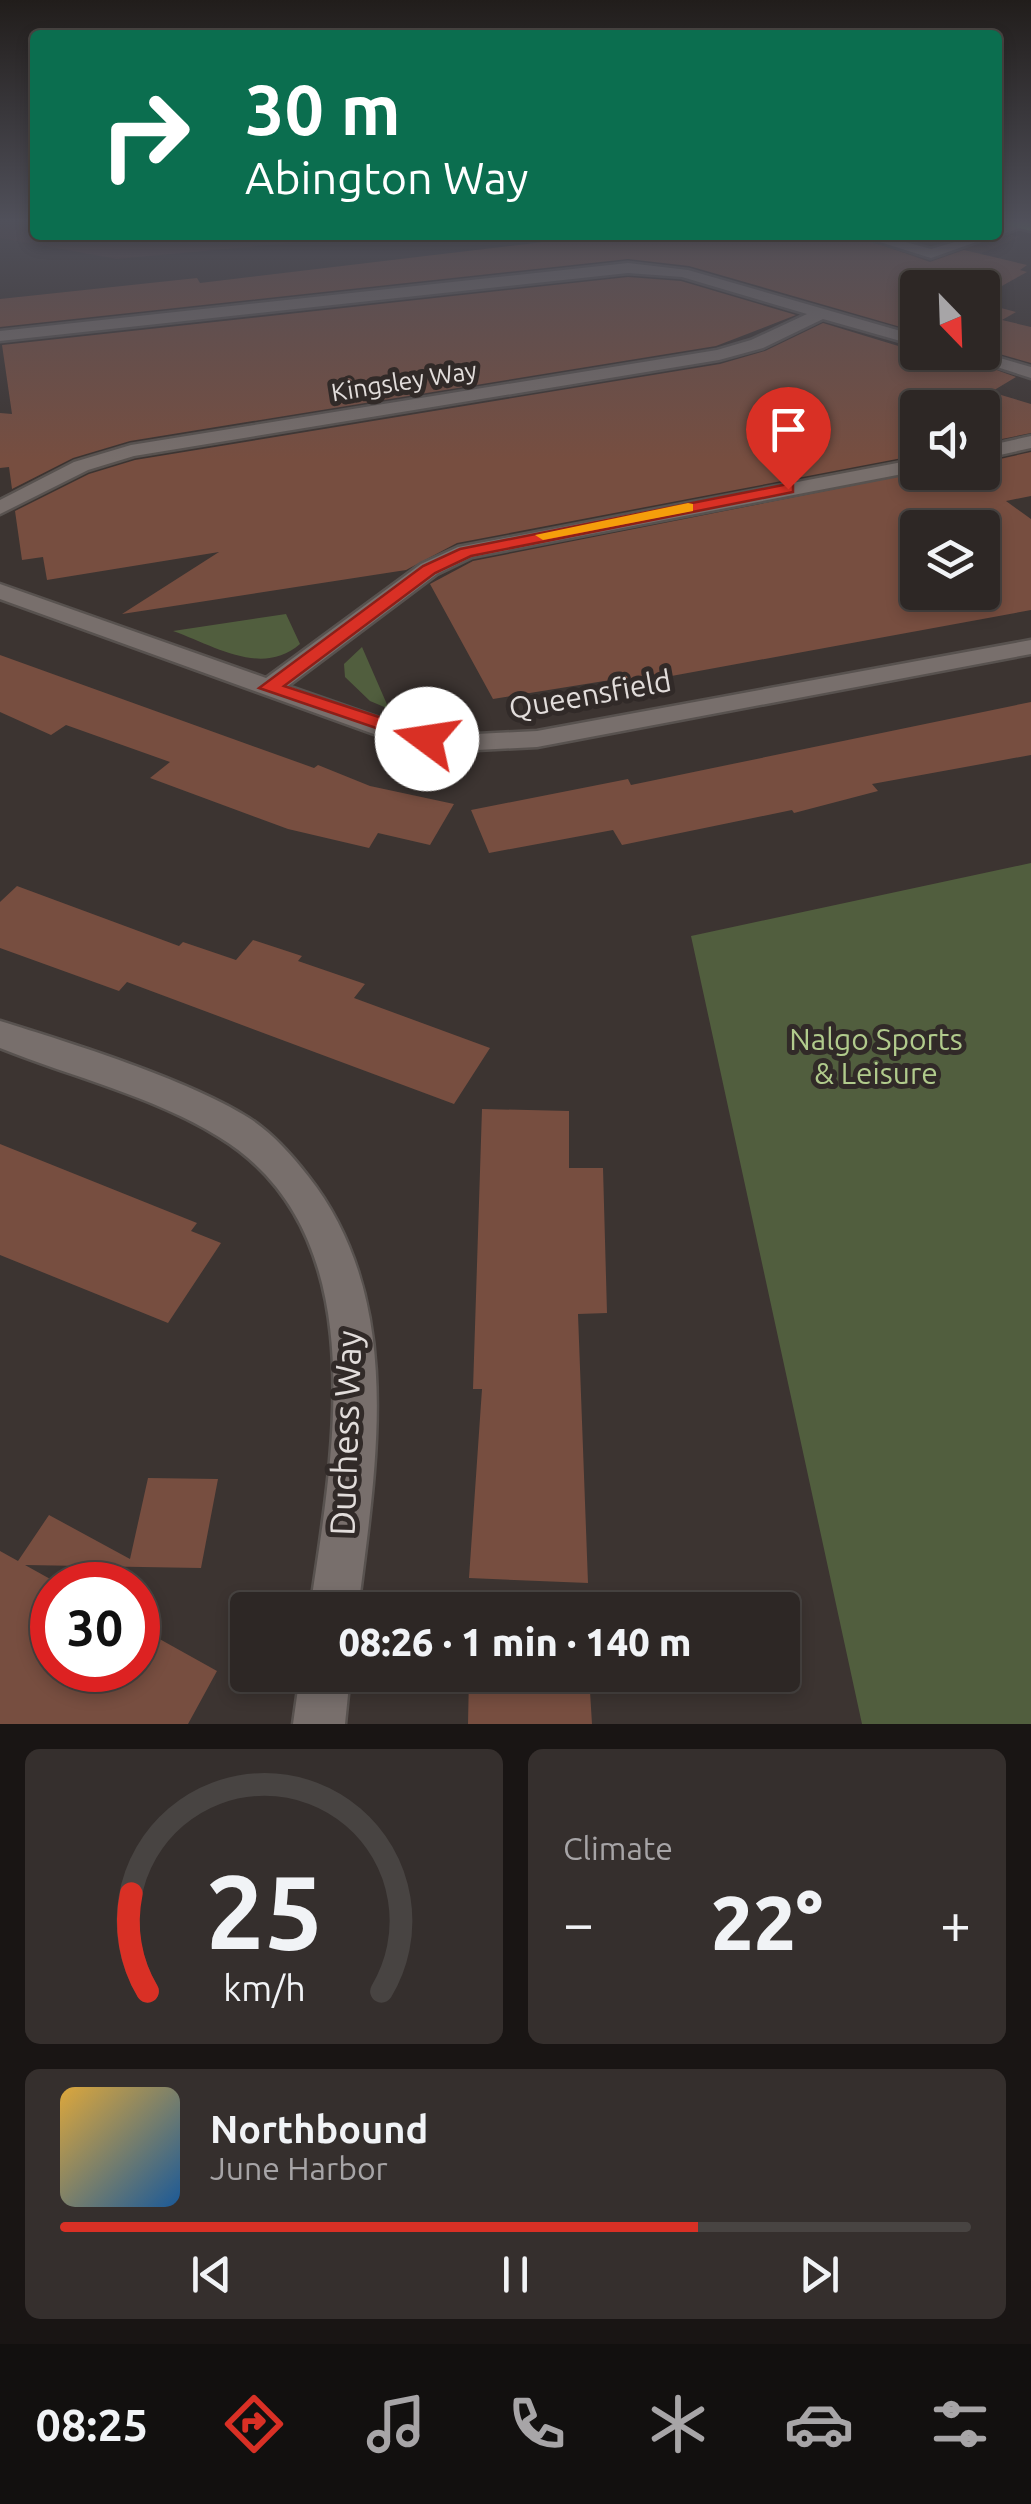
<!DOCTYPE html>
<meta charset="utf-8">
<style>
:root{--surface:#2d2725;--page:#352f2d;--text:#f1f3f6;--muted:#a7a5a7;--line:#484442;--accent:#d93025}
body{margin:0;font-family:Ubuntu,sans-serif;background:var(--page);color:var(--text);height:100vh;display:flex;flex-direction:column;font-size:38px;white-space:nowrap}
*{box-sizing:border-box;margin:0}
p{font-size:32px;color:var(--muted)}
.icon{flex:none;width:55px;height:55px;fill:none;stroke:currentColor;stroke-width:2;stroke-linecap:round;stroke-linejoin:round}
.map{position:relative;height:1724px;overflow:hidden}
.details{display:flex;flex-direction:column;gap:25px;padding:25px;background:#191514;flex:1}
.details>*{flex:none}
.banner{position:absolute;left:30px;top:30px;width:972px;height:210px;border-radius:10px;box-shadow:0 5px 15px #0003,0 0 0 2px var(--line);background:#0b6e4f;color:#fff;overflow:hidden}
.needle{width:65px;rotate:157deg}
.controls{position:absolute;left:900px;top:270px;display:grid;gap:20px}
.controls a{display:grid;place-items:center;width:100px;height:100px;border-radius:10px;background:var(--surface);box-shadow:0 5px 15px #0003,0 0 0 2px var(--line);font-size:50px}
.speed{position:absolute;left:30px;top:1562px;display:flex;gap:20px;font-size:50px;font-weight:700;text-align:center}
.speed>*{display:grid;place-content:center;width:130px;height:130px;border-radius:50%;background:var(--surface);box-shadow:0 5px 15px #0003,0 0 0 2px var(--line);line-height:1}
.speed .limit{border:15px solid #d22;background:#fff;color:#111}
.pin{position:absolute;display:grid;place-items:center;width:85px;height:85px;color:#fff;margin:-102px -42px;border-radius:50% 50% 50% 0;rotate:-45deg;box-shadow:0 0 10px #0007}
.pin .icon{rotate:45deg}
.me{position:absolute;width:110px;margin:-55px;rotate:284deg;stroke-linejoin:round;filter:drop-shadow(0 0 8px #0008)}
.turn{display:flex;align-items:center;gap:35px;height:210px;padding:0 50px;font-size:45px}
.turn .icon{width:130px;height:130px;stroke-width:2.5}
.turn b{display:block;font-size:70px;line-height:85px}
.big{font-size:75px;font-weight:800;line-height:1.1}
.details .tile{flex:1;display:flex;flex-direction:column;justify-content:center;gap:15px;min-width:0;padding:0 35px;border-radius:15px;background:var(--page)}
.details .dial{align-items:center;gap:0}
.dial svg{height:260px;overflow:visible;fill:none;stroke:var(--line);stroke-width:7;stroke-linecap:round;text-anchor:middle}
.dial text{fill:var(--text);stroke:none}
.song{display:flex;align-items:center;gap:30px}
.cover{width:120px;height:120px;border-radius:15px;background:linear-gradient(135deg,hsl(40 70% 55%),hsl(210 70% 35%))}
.played{height:10px;border-radius:5px;background:linear-gradient(90deg,var(--accent) 70%,var(--line) 70%)}
.keys{display:flex;justify-content:space-around;direction:ltr}
.heat{display:flex;justify-content:space-between;align-items:center;font-size:55px;direction:ltr}
.details .tiles{flex:1;display:grid;gap:25px;grid-template-columns:1fr 1fr}
.tile:last-child{grid-column:span 2}
.trip{position:absolute;left:230px;top:1592px;width:570px;height:100px;border-radius:10px;background:var(--surface);box-shadow:0 5px 15px #0003,0 0 0 2px var(--line);font-weight:800;line-height:100px;text-align:center}
.dock{display:flex;height:160px;justify-content:space-around;align-items:center;background:#12100f;color:var(--muted)}
.dock .icon{width:70px;height:70px}
.dock .active{color:var(--accent)}
.dock b{font-size:45px;color:var(--text)}
.map>svg:first-child{display:block}
.built{fill:#4a3c37}
.education{fill:#4c3836}
.green{fill:#515e3e}
.building{fill:#774e40;fill-rule:evenodd}
.lines{fill:none;stroke-linecap:round;stroke-linejoin:round}
.minor-casing{stroke:#58524f;stroke-width:5}
.major-casing{stroke:#58524f;stroke-width:5}
.minor{fill:#786f6c;fill-rule:evenodd}
.major{fill:#62975b;fill-rule:evenodd}
.route{fill:#d93025;stroke:#8d1f18;stroke-width:2.5}
.slow{fill:#f59e0b}
.labels{text-anchor:middle;dominant-baseline:central;stroke-width:10;stroke-linejoin:round;paint-order:stroke}
.far-street-label{font-size:25px;fill:#e2dddb;stroke:#312a28}
.street-label{font-size:30px;fill:#e2dddb;stroke:#312a28}
.park-label{font-size:30px;fill:#b1cb8c;stroke:#312a28}
.near-street-label{font-size:35px;fill:#e2dddb;stroke:#312a28}
</style>
<div class="map">
<svg width="1031" height="1724" viewBox="0 0 1031 1724">
<rect width="100%" height="100%" fill="#3c3431"/>
<!-- built -->
<path class="built" d="M998 231 1020 237 926 277 775 235H998Z"/>
<!-- education -->
<path class="education" d="M0 219H35V235H377L117 259 0 238Z"/>
<!-- green -->
<path class="green" d="M286 614 300 644C262 677 215 646 173 631Z
M362 647 389 709 370 701 345 677 344 664Z
M1031 863V1724H862L691 936Z"/>
<!-- building -->
<path class="building" d="M601 235H853L930 262 964 250 1027 265 1020 270 1027 272 982 297V288H918V332L689 266 628 259 0 327V299L197 278 200 283Z
M628 277 681 281 796 315 716 346 130 441 73 458 12 489 9 467 0 468V413L12 414 2 345Z
M982 303 1016 312 1002 320 1031 327V363L982 349Z
M823 323 918 352H946L1016 377 991 392 1031 404V433L982 443V408H918V455L457 543 406 570 122 614 219 552 47 580 43 557 22 560 15 511 89 474 135 460 720 364 765 351Z
M1031 452V496L1006 501 1031 519V610L666 677 627 683 623 678 493 699 430 584 473 561 921 472H982V463ZM918 528H982V592H918Z
M0 655 314 768 318 765 370 786 454 804 430 845 378 833 369 848 288 829 150 778 170 762 66 725 51 735 0 712Z
M1031 702V755L872 784 878 791 794 813 792 810 622 845 613 830 489 853 471 810 628 779 631 785Z
M17 886 179 946 183 942 236 960 253 940 302 956 298 961 365 984 354 998 490 1048 454 1104 127 982 119 991 0 948V902Z
M482 1109 569 1111V1168H603L607 1313 578 1314 588 1583 469 1578 482 1389H473Z
M0 1144 197 1223 191 1231 221 1243 168 1323 0 1255Z
M148 1478 218 1479 201 1568 25 1565 52 1580V1670H138V1627L217 1671 188 1724H0V1551L18 1561 49 1515 130 1559Z
M469 1675H589L592 1724H468Z"/>
<g class="lines">
<defs>
<path id="minor" d="M1017 220 1022 227C1014 230 1005 234 997 235L998 226Z
M857 235H880L931 249 972 237 979 241 931 258Z
M628 263 688 270 918 336V346L823 319 763 348 719 360 134 456 88 470 0 514V500L74 462 131 445 717 350 751 340 807 314 682 277 628 273 0 341V331Z
M950 352H979L1031 367V378Z
M1031 436V448L982 459V447Z
M918 459V471L472 557 437 574 288 686 397 724 458 735 537 731 1031 640V654L537 747 458 751 382 737 0 599V584L266 678 421 564 458 547Z
M0 1021C71 1043 187 1079 249 1118 272 1133 291 1154 308 1176 406 1300 376 1465 358 1610H310C332 1458 378 1234 219 1137 153 1096 72 1077 0 1048Z
M300 1675H350L345 1724H293Z"/>
<path id="major" d="M998 219 1031 223V231L998 223Z"/>
</defs>
<!-- minor casing -->
<use href="#minor" class="minor-casing"/>
<!-- major casing -->
<use href="#major" class="major-casing"/>
<!-- minor -->
<use href="#minor" class="minor"/>
<!-- major -->
<use href="#major" class="major"/>
</g>
<!-- sky -->
<linearGradient id="sky" x2="0" y2="1"><stop stop-color="#211d1b"/><stop offset="0.48" stop-color="#50505a"/><stop offset="1" stop-color="#50505a" stop-opacity="0"/></linearGradient>
<rect width="1031" height="460" fill="url(#sky)"/>
<!-- route -->
<path class="route" d="M788 484 793 485V492L471 556 435 573 284 686 434 735V743H420L259 688 423 566 460 549Z"/>
<!-- slow -->
<path class="slow" d="M688 503 693 504V511L543 540 535 535Z"/>
<g class="labels">
<!-- far-street labels -->
<g class="far-street-label">
<text transform="translate(404 381) rotate(-9)">Kingsley Way</text>
</g>
<!-- street labels -->
<g class="street-label">
<text transform="translate(590 694) rotate(-10)">Queensfield</text>
</g>
<!-- park labels -->
<g class="park-label">
<text x="876" y="1039">Nalgo Sports<tspan x="876" dy="34">&amp; Leisure</tspan></text>
</g>
<!-- near-street labels -->
<g class="near-street-label">
<text transform="translate(345 1433) rotate(-88)">Duchess Way</text>
</g>
</g>
</svg>
<div class="controls">
<a><svg class="needle" viewBox="-14 -14 28 28"><path d="M0-13l5 13h-10z" fill="#e53935"/><path d="M0 13l5-13h-10z" fill="#a7a5a7"/></svg></a>
<a><svg class="icon" aria-label="sound" viewBox="0 0 24 24"><path d="M4 9h4l5-4v14l-5-4H4zM17 9q2 3 0 6"/></svg></a>
<a><svg class="icon" aria-label="layers" viewBox="0 0 24 24"><path d="M12 4l9 5-9 5-9-5zM3 14l9 5 9-5"/></svg></a>
</div>
<div class="speed"><div class="limit">30</div></div>
<div class="pin" style="left:788px;top:489px;background:#d93025"><svg class="icon" aria-label="arrive" viewBox="0 0 24 24"><path d="M6 21V4h12l-3 4 3 4H6"/></svg></div>
<svg class="me" style="left:427px;top:739px" viewBox="-20 -20 40 40"><circle r="19" fill="#fff"/><path d="M0-13L10 11 0 6-10 11z" fill="#d93025"/></svg>
<div class="trip">08:26 · 1 min · 140 m</div>
<div class="banner">
<div class="turn"><svg class="icon" aria-label="right" viewBox="0 0 24 24"><path d="M7 20v-9h11M14 6l5 5-5 5"/></svg><div><b>30 m</b>Abington Way</div></div>
</div>
</div>
<section class="details">
<div class="tiles">
<div class="tile dial"><svg viewBox="0 0 100 80">
<path d="M14 69A42 42 0 1 1 86 69"/>
<path d="M14 69A42 42 0 0 1 9 39" stroke="#d93025"/>
<text x="50" y="56" font-size="32" font-weight="700">25</text>
<text x="50" y="72" font-size="11">km/h</text>
</svg></div>
<div class="tile"><p>Climate</p>
<div class="heat"><a>−</a><b class="big">22°</b><a>+</a></div>
</div>
<div class="tile">
<div class="song"><i class="cover"></i><div><b>Northbound</b><p>June Harbor</p></div></div>
<div class="played"></div>
<div class="keys"><svg class="icon" aria-label="previous" viewBox="0 0 24 24"><path d="M18 5L8 12l10 7zM5 5v14"/></svg><svg class="icon" aria-label="pause" viewBox="0 0 24 24"><path d="M8 5v14M16 5v14"/></svg><svg class="icon" aria-label="next" viewBox="0 0 24 24"><path d="M6 5l10 7-10 7zM19 5v14"/></svg></div>
</div>
</div>
</section>
<nav class="dock">
<b>08:25</b>
<svg class="icon active" aria-label="directions" viewBox="0 0 24 24"><path d="M12 3l9 9-9 9-9-9zM9 14v-3h6M13 9l2 2-2 2"/></svg>
<svg class="icon" aria-label="music" viewBox="0 0 24 24"><path d="M9 18V5l10-2v13"/><circle cx="6" cy="18" r="3"/><circle cx="16" cy="16" r="3"/></svg>
<svg class="icon" aria-label="phone" viewBox="0 0 24 24"><path d="M5 4h4l2 5-3 2q2 4 5 5l2-3 5 2v4C11 20 4 13 5 4z"/></svg>
<svg class="icon" aria-label="climate" viewBox="0 0 24 24"><path d="M12 3v18M4 7l16 10M4 17L20 7"/></svg>
<svg class="icon" aria-label="car" viewBox="0 0 24 24"><path d="M5 17H2v-5l4-1 3-4h7l3 4 3 1v5h-3M9 17h6M6 11h13"/><circle cx="7" cy="17" r="2"/><circle cx="17" cy="17" r="2"/></svg>
<svg class="icon" aria-label="filters" viewBox="0 0 24 24"><path d="M4 7h16M4 17h16"/><circle cx="9" cy="7" r="2"/><circle cx="15" cy="17" r="2"/></svg>
</nav>
